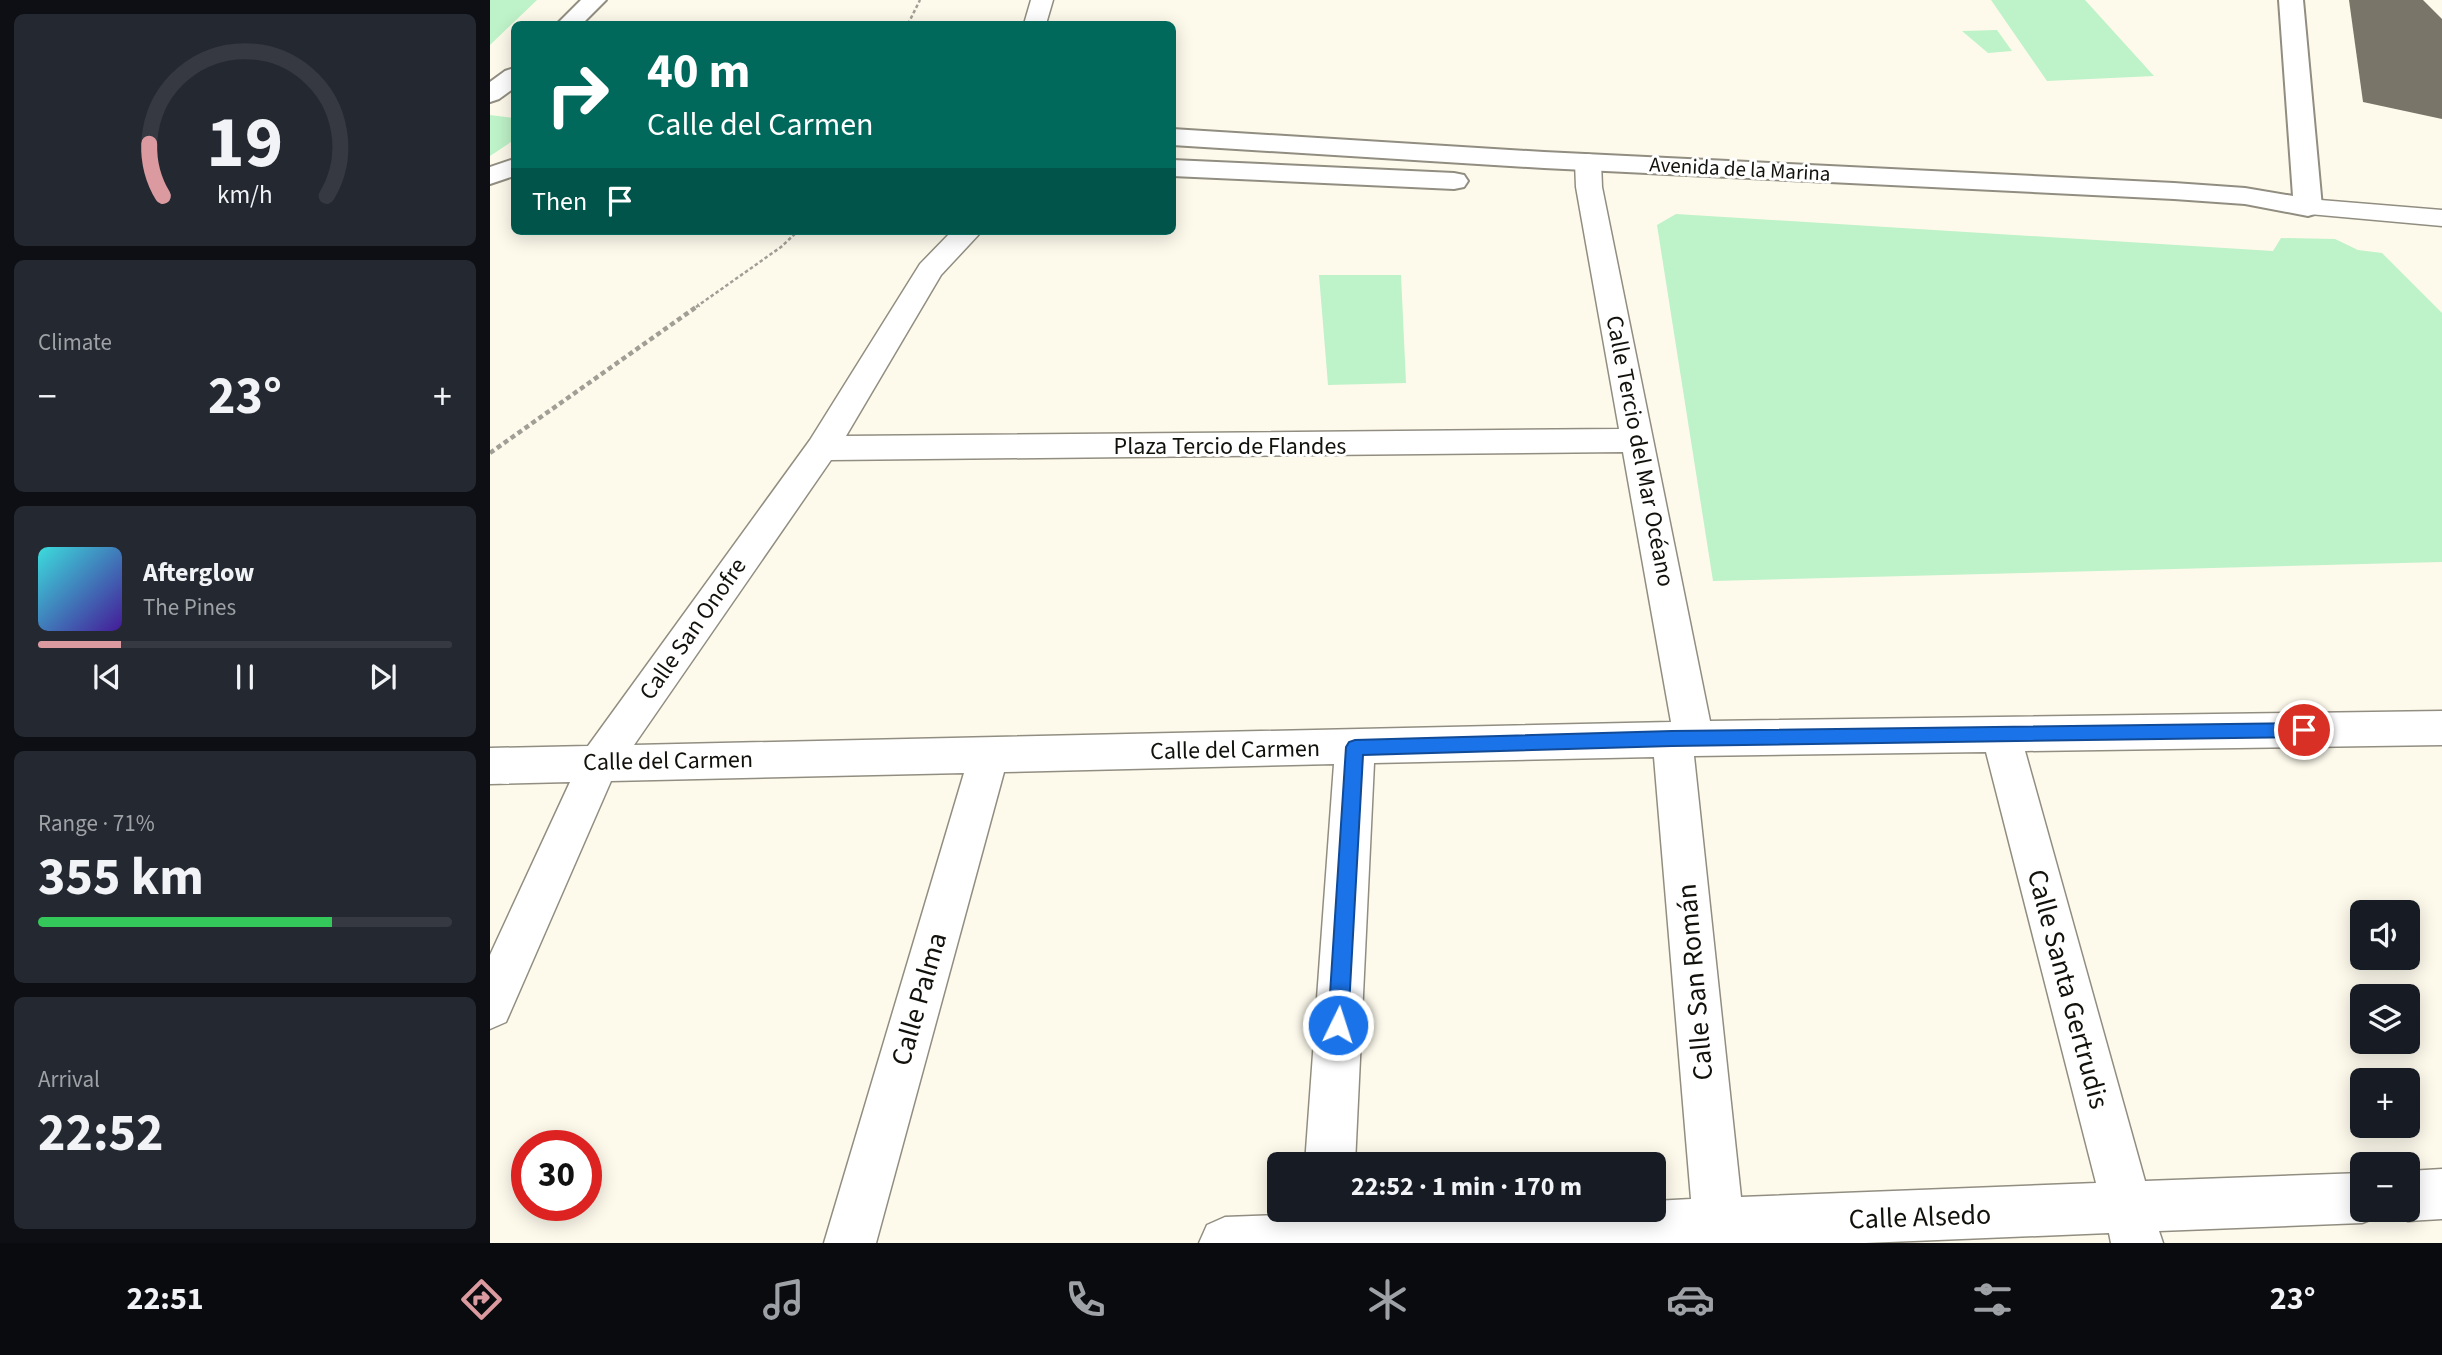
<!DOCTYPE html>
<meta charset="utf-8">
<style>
:root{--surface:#171b24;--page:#242831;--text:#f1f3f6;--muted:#9ea1a6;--line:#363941;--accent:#da9a9f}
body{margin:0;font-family:"Source Sans 3",sans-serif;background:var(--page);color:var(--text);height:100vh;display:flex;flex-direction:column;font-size:26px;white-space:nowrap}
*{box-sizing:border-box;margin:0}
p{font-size:23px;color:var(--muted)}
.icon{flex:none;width:38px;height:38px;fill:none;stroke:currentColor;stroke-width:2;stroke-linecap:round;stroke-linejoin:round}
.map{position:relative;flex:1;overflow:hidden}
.side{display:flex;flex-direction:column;gap:14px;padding:14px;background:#0d0f14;width:490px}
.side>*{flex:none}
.banner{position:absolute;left:21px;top:21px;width:665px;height:214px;border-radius:10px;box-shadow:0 4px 18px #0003;background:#00695c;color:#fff;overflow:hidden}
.tools{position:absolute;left:1860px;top:900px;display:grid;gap:14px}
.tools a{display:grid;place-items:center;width:70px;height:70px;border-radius:10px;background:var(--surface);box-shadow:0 4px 18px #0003;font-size:35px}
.speed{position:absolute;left:21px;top:1130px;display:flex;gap:14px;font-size:35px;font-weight:700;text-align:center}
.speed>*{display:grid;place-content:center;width:91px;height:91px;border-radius:50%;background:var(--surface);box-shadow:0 4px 18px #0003;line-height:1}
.speed .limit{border:10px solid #d22;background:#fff;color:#111}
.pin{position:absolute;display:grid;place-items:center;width:60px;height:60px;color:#fff;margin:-30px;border:4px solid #fff;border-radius:50%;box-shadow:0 2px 7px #0007}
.me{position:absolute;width:77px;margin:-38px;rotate:4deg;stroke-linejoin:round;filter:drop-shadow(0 0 5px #0008)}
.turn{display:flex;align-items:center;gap:24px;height:147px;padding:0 21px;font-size:32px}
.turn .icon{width:91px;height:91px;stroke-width:2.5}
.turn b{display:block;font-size:49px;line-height:60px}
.then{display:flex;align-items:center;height:66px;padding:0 21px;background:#0003;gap:14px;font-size:26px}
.big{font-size:52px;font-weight:700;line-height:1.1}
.side .card{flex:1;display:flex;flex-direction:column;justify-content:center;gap:10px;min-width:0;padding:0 24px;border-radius:10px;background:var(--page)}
.side .dial{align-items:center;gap:0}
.dial svg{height:182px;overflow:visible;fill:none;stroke:var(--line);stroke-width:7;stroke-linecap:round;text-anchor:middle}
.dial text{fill:var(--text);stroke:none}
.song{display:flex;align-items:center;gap:21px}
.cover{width:84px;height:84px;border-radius:10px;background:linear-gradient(135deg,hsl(180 70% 55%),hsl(260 70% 35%))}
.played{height:7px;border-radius:4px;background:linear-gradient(90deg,var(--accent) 20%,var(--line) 20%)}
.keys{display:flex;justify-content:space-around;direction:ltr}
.heat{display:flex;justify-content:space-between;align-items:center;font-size:38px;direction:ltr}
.charge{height:10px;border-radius:5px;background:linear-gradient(90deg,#34c759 71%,var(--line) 0)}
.trip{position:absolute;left:777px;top:1152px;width:399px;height:70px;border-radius:10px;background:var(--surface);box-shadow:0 4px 18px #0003;font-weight:700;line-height:70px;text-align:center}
.tab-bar{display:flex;height:112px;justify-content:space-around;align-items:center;background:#090b0e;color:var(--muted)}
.tab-bar .icon{width:49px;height:49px}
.tab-bar .selected{color:var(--accent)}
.tab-bar b{font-size:32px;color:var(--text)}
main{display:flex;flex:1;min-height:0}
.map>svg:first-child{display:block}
.green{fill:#bef2c8}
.building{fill:#797669}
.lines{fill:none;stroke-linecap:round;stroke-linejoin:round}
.street-casing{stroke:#918e81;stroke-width:3}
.secondary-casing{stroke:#918e81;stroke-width:4}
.path-far1{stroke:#a19f95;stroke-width:2.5;stroke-dasharray:3.5 2.5;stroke-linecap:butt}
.path{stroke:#a19f95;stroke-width:4.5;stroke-dasharray:5 3.5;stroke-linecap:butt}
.street{fill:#fff;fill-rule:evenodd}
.secondary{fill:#fff;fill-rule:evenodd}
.route{fill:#1a73e8;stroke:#114b97;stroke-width:2}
.labels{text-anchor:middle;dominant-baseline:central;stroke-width:6;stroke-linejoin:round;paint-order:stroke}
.far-street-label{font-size:21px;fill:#12110c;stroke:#fff}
.street-label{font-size:24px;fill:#12110c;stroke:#fff}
.near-street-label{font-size:28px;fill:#12110c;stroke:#fff}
</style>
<main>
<section class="side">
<div class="card dial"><svg viewBox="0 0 100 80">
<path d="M14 69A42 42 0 1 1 86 69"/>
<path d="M14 69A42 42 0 0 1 8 46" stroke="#da9a9f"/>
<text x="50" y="56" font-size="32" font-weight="700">19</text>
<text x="50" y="72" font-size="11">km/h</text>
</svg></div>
<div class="card"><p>Climate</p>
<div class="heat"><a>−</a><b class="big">23°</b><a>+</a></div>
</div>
<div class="card">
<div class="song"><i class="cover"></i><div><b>Afterglow</b><p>The Pines</p></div></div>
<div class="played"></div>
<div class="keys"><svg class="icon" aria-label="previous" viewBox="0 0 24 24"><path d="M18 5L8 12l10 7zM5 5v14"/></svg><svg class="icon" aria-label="pause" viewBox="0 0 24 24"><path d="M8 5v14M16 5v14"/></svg><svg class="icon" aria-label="next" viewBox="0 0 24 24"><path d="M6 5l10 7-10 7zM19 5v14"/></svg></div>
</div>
<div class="card"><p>Range · 71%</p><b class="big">355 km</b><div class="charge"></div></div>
<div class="card"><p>Arrival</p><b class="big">22:52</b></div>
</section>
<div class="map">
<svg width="1952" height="1243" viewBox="0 0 1952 1243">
<rect width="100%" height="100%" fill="#fdfaec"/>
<!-- green -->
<path class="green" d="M0 0H47L0 45Z
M1501 0H1595L1664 76 1557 81Z
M1507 30 1522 51 1498 53 1472 31Z
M0 115 24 118V140L0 156Z
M1186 214 1783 251 1791 238 1845 239 1868 250 1892 253 1952 313V562L1223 581 1167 225Z
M829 275H911L916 383 838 385Z"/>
<!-- building -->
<path class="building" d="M1859 0H1933L1952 19V119L1873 102Z"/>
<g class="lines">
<defs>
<path id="street" d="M541 0H563L556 24H534Z
M1098 154 1107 156 1111 162 1112 187 1220 721 1952 711V745L1535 751 1655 1181 1872 1173V1209H1892L1890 1216 1872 1223 1669 1231 1673 1243H1621L1619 1233 1375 1243H709L717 1225 735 1217 943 1209H1164V1201L1201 1199 1164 757 884 763 865 1164H815L844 764 514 772 386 1243H334L474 773 121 781 16 1022 0 1029V955L80 782 0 784V748L98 746 320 440 430 264 462 231H492L451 275 356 436 1129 429 1086 187 1085 162 1089 156ZM1133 452 1181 722 144 745 341 460ZM1496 752 1606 1183 1251 1197 1204 756Z
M1818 199 1952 210V226L1808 213 1804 207 1808 201Z
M1952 1169V1219L1918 1221 1900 1214 1898 1209H1918V1171Z"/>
<path id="secondary" d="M91 0H116L92 24H67Z
M1789 0H1813L1832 207 1828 213 1818 216 1755 204 1684 199 1054 168 682 145V129L1054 152 1684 183 1755 188 1803 196Z
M24 68V88L9 99 0 102V82L15 71Z
M24 159V176L0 184V167Z
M682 160 964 173 974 175 978 181 974 187 964 189 682 176Z"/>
</defs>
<!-- street casing -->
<use href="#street" class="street-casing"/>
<!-- secondary casing -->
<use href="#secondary" class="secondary-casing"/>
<!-- path-far1 -->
<path class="path-far1" d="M418 24 430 0
M206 307 291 247 308 231"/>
<!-- path -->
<path class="path" d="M0 453 209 305"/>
<!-- street -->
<use href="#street" class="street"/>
<!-- secondary -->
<use href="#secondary" class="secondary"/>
</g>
<!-- route -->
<path class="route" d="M1814 723 1820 725 1823 730 1820 735 1814 737 1182 746 873 755 858 1025 855 1032 848 1035 841 1032 838 1025 856 747 859 742 865 740 1182 731Z"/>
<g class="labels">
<!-- far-street labels -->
<g class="far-street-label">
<text transform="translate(1250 169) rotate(3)">Avenida de la Marina</text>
</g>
<!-- street labels -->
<g class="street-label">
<text x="740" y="446">Plaza Tercio de Flandes</text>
<text transform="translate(1150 451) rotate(79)">Calle Tercio del Mar Océano</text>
<text transform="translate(203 629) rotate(-55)">Calle San Onofre</text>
<text transform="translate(745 750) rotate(-1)">Calle del Carmen</text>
<text transform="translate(178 761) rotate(-1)">Calle del Carmen</text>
</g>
<!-- near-street labels -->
<g class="near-street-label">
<text transform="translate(1205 982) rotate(-95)">Calle San Román</text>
<text transform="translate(1578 989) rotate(75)">Calle Santa Gertrudis</text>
<text transform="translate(429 999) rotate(-74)">Calle Palma</text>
<text transform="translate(1430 1217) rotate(-2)">Calle Alsedo</text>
</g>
</g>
</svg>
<div class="tools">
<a><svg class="icon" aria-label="sound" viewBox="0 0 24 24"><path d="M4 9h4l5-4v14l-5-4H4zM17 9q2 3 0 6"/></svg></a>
<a><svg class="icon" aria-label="layers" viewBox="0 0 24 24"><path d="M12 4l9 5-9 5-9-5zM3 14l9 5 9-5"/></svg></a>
<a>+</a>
<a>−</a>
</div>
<div class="speed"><div class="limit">30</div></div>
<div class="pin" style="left:1814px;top:730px;background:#d93025"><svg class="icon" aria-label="arrive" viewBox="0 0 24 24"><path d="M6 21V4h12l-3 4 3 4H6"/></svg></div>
<svg class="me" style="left:848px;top:1025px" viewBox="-20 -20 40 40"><circle r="17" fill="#1a73e8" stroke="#fff" stroke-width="3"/><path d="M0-11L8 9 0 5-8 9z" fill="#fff"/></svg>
<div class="trip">22:52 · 1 min · 170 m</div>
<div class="banner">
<div class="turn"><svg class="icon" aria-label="right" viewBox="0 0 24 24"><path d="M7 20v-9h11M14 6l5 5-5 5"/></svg><div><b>40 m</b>Calle del Carmen</div></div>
<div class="then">Then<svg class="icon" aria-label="arrive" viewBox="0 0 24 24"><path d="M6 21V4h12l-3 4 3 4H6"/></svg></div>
</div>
</div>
</main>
<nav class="tab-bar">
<b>22:51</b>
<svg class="icon selected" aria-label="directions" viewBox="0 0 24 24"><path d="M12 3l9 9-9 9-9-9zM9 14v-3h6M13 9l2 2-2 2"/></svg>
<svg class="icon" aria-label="music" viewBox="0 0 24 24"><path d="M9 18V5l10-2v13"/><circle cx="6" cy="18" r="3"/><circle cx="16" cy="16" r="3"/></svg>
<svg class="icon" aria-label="phone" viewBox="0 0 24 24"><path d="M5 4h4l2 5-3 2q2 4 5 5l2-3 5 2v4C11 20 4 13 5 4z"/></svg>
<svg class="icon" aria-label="climate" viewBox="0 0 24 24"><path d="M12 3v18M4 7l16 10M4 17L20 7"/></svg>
<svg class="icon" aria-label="car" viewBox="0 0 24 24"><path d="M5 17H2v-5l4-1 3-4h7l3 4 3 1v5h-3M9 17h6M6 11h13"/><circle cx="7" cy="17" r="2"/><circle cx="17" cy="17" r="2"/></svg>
<svg class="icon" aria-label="filters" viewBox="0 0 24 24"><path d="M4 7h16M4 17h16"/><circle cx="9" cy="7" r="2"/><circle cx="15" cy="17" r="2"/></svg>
<b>23°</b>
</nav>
